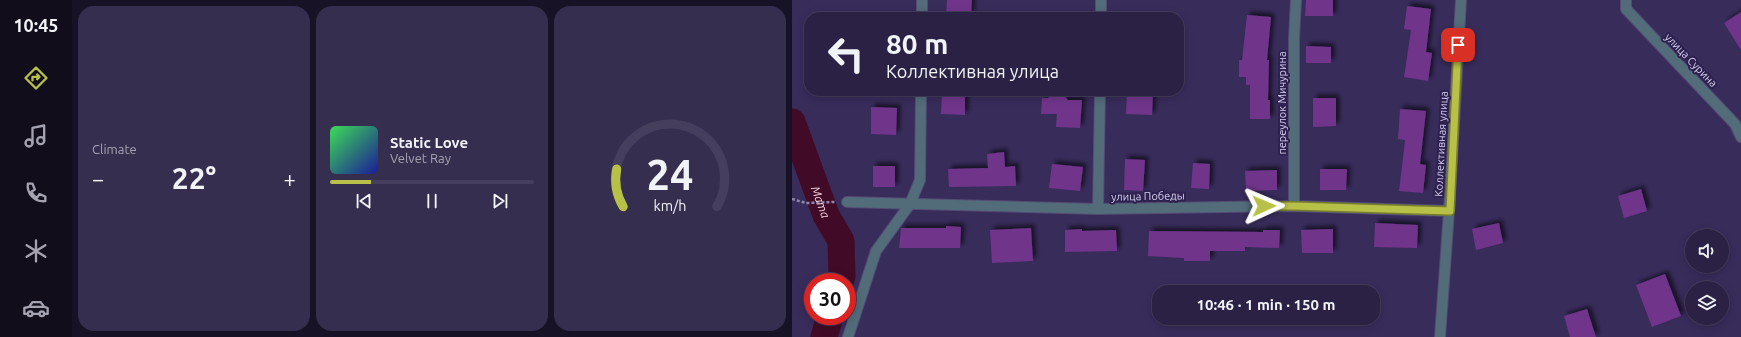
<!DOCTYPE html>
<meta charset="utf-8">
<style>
:root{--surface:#2a2144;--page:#362e4f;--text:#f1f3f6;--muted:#a5a3b2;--line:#463e5d;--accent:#b8c147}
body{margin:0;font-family:Ubuntu,sans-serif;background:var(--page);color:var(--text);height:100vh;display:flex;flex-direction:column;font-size:15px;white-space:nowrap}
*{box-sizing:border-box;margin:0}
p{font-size:13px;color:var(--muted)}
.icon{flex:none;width:22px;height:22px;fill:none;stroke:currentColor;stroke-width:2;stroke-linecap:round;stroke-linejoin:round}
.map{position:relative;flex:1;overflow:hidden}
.sheet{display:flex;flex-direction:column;gap:6px;padding:6px;background:#171225;width:720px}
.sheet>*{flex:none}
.banner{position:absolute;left:12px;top:12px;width:380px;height:84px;border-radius:16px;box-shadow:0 2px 10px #0003,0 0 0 1px var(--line);background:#2a2144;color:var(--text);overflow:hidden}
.tools{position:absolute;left:893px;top:229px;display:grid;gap:8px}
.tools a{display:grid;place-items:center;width:44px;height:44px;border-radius:50%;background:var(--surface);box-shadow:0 2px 10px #0003,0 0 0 1px var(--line);font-size:20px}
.speed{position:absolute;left:12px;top:273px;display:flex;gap:8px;font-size:20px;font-weight:700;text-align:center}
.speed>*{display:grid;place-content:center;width:52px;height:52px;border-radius:50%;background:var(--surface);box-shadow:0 2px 10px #0003,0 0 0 1px var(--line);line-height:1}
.speed .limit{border:6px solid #d22;background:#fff;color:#111}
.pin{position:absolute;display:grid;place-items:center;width:34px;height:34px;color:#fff;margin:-17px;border-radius:8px;box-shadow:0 2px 6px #0006}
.me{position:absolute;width:44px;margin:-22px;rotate:89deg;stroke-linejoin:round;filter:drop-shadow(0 0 3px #0008)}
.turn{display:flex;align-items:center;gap:14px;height:84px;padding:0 16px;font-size:18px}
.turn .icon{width:52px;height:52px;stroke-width:2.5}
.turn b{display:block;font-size:28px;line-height:34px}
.big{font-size:30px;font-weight:600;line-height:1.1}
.sheet .widget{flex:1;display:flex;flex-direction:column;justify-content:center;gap:6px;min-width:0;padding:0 14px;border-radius:16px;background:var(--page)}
.sheet .dial{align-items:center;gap:0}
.dial svg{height:104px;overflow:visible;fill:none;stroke:var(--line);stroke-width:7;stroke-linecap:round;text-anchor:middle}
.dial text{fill:var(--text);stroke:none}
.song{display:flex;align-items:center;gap:12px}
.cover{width:48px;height:48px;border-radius:6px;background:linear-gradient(135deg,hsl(130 70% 55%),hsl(240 70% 35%))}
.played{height:4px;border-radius:2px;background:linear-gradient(90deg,var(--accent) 20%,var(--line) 20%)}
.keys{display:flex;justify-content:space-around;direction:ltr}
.heat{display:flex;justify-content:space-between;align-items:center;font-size:22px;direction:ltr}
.sheet .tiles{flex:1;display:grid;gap:6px;grid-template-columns:repeat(3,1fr)}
.trip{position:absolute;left:360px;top:285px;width:228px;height:40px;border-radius:16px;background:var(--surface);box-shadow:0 2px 10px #0003,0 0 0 1px var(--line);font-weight:600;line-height:40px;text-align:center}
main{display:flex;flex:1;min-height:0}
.menu{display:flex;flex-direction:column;width:72px;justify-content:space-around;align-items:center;background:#110d1b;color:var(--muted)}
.menu .icon{width:28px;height:28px}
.menu .current{color:var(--accent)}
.menu b{font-size:18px;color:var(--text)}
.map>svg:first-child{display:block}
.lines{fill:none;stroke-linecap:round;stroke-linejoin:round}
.river{stroke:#410b27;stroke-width:27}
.building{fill:#6f348b;filter:url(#shadow)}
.street-casing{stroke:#544a75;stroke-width:12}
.path{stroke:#8e86ab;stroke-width:2.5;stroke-dasharray:3 2;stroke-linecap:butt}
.street{stroke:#536c7a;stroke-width:10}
.route-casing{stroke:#787d2e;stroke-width:10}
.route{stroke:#b8c147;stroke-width:7}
.labels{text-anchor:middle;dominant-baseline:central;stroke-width:4;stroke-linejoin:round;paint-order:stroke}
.street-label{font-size:11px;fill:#d5d0ee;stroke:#2e2150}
.water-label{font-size:12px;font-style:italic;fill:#f4d6e1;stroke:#2e2150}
</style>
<main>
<nav class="menu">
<b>10:45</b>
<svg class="icon current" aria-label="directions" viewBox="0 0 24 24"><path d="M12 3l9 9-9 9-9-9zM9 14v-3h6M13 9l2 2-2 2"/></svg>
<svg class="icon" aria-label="music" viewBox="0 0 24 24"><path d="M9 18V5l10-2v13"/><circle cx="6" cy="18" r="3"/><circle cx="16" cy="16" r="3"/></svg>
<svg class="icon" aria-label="phone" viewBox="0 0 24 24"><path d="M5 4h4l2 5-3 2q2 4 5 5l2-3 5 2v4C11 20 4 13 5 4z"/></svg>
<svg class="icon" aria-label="climate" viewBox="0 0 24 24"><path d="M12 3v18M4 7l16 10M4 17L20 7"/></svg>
<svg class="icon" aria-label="car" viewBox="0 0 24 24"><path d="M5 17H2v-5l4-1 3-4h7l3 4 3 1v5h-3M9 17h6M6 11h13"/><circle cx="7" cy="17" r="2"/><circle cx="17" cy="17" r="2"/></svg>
</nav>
<section class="sheet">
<div class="tiles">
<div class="widget"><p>Climate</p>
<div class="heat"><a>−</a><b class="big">22°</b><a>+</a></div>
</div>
<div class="widget">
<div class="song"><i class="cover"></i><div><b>Static Love</b><p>Velvet Ray</p></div></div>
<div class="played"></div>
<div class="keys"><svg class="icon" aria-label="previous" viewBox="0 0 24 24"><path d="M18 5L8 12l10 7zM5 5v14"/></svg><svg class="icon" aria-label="pause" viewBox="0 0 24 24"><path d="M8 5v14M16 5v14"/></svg><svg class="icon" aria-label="next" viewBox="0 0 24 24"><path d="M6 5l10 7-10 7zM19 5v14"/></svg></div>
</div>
<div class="widget dial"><svg viewBox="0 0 100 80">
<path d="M14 69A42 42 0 1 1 86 69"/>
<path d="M14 69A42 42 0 0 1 9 40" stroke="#b8c147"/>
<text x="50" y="56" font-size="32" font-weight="700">24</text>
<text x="50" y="72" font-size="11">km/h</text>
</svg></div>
</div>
</section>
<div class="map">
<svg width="949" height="337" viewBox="0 0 949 337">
<defs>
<filter id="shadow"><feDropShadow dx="3.5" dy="-3.5" stdDeviation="2" flood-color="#0009"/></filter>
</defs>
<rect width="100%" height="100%" fill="#382c5b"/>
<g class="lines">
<!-- river -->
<g class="river">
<path id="s1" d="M0 122 34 215 49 241 50 276 48 282"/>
<path d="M32 337 38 316"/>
</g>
</g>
<!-- building -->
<path class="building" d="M155 0H180L179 17H154Z
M514 0H541V16H513Z
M615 6 639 9 634 52 640 53 636 81 612 77 619 30 612 29Z
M949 12V50L932 23Z
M455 15 479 17 475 60H477L476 100H478V119H458V85H454V77H447V60H450Z
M514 46 539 47V63H514Z
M150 91H173V115L149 114Z
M335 91 361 93 360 115 334 114Z
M271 94 276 100H290L288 128 264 127 265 114H249L250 98H256L259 95Z
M521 98H544V126L521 127Z
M79 107 105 108 104 135 79 134Z
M608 109 634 111 628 164 634 165 631 193 607 191 613 140 606 139Z
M212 152 213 167 223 166 224 186 157 187 156 169 196 168 195 154Z
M333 159 353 160 351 191 332 190Z
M401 163 418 164 417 189 399 188Z
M260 164 291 167 288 191 257 188Z
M81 166H103V187H81Z
M528 169H555L554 190H528Z
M485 170V190L454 191 453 171Z
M849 189 855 211 832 218 826 196Z
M583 223 626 225 625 248 582 247Z
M707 223 711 243 684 250 680 229Z
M154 226 169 227 168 248H107L109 228H154Z
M239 228 241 261 200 263 198 230Z
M290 229V231L324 230 325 251 273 252V230Z
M541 229V253H510L509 230Z
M471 230H488L487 248 453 247V251H418V261H392V258L356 256 357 231 471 232Z
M873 274 889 316 860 327 844 285Z
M795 309 804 337H778L772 316Z"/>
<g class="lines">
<defs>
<path id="street" d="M834 0V9L943 124 949 137
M130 17V0
M309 17V0
M55 202 306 209 502 206 657 211
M502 206V39L504 0
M306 209 308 91
M56 337 84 251 118 204 128 180 129 91
M648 337 657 211 669 0"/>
</defs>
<!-- street casing -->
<use href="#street" class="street-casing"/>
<!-- path -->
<path class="path" d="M0 199 14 203 43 202"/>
<!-- street -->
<use href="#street" class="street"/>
</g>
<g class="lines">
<defs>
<path id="route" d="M472 206H502L658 211 666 45"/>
</defs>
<!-- route casing -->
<use href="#route" class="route-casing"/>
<!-- route -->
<use href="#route" class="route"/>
</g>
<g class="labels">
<!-- street labels -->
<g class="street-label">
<text transform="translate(899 60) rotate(46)">улица Сурина</text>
<text transform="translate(490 103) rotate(-90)">переулок Мичурина</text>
<text transform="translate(649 144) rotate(-87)">Коллективная улица</text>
<text transform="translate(356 196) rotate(-1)">улица Победы</text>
</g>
<!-- water labels -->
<g class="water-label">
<text stroke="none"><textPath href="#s1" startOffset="85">Мата</textPath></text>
</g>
</g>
</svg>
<div class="tools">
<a><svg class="icon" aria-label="sound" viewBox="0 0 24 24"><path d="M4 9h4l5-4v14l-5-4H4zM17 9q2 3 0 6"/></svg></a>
<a><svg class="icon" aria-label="layers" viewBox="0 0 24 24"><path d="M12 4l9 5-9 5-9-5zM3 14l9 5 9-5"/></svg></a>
</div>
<div class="speed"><div class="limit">30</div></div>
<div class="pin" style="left:666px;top:45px;background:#d93025"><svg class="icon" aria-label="arrive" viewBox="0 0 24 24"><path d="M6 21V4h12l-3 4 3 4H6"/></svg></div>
<svg class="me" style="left:472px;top:206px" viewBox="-20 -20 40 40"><path d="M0-17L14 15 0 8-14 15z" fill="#b8c147" stroke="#fff" stroke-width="4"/></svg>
<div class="trip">10:46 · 1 min · 150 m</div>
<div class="banner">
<div class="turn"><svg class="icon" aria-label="left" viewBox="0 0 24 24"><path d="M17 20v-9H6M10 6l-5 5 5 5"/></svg><div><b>80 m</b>Коллективная улица</div></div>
</div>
</div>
</main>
